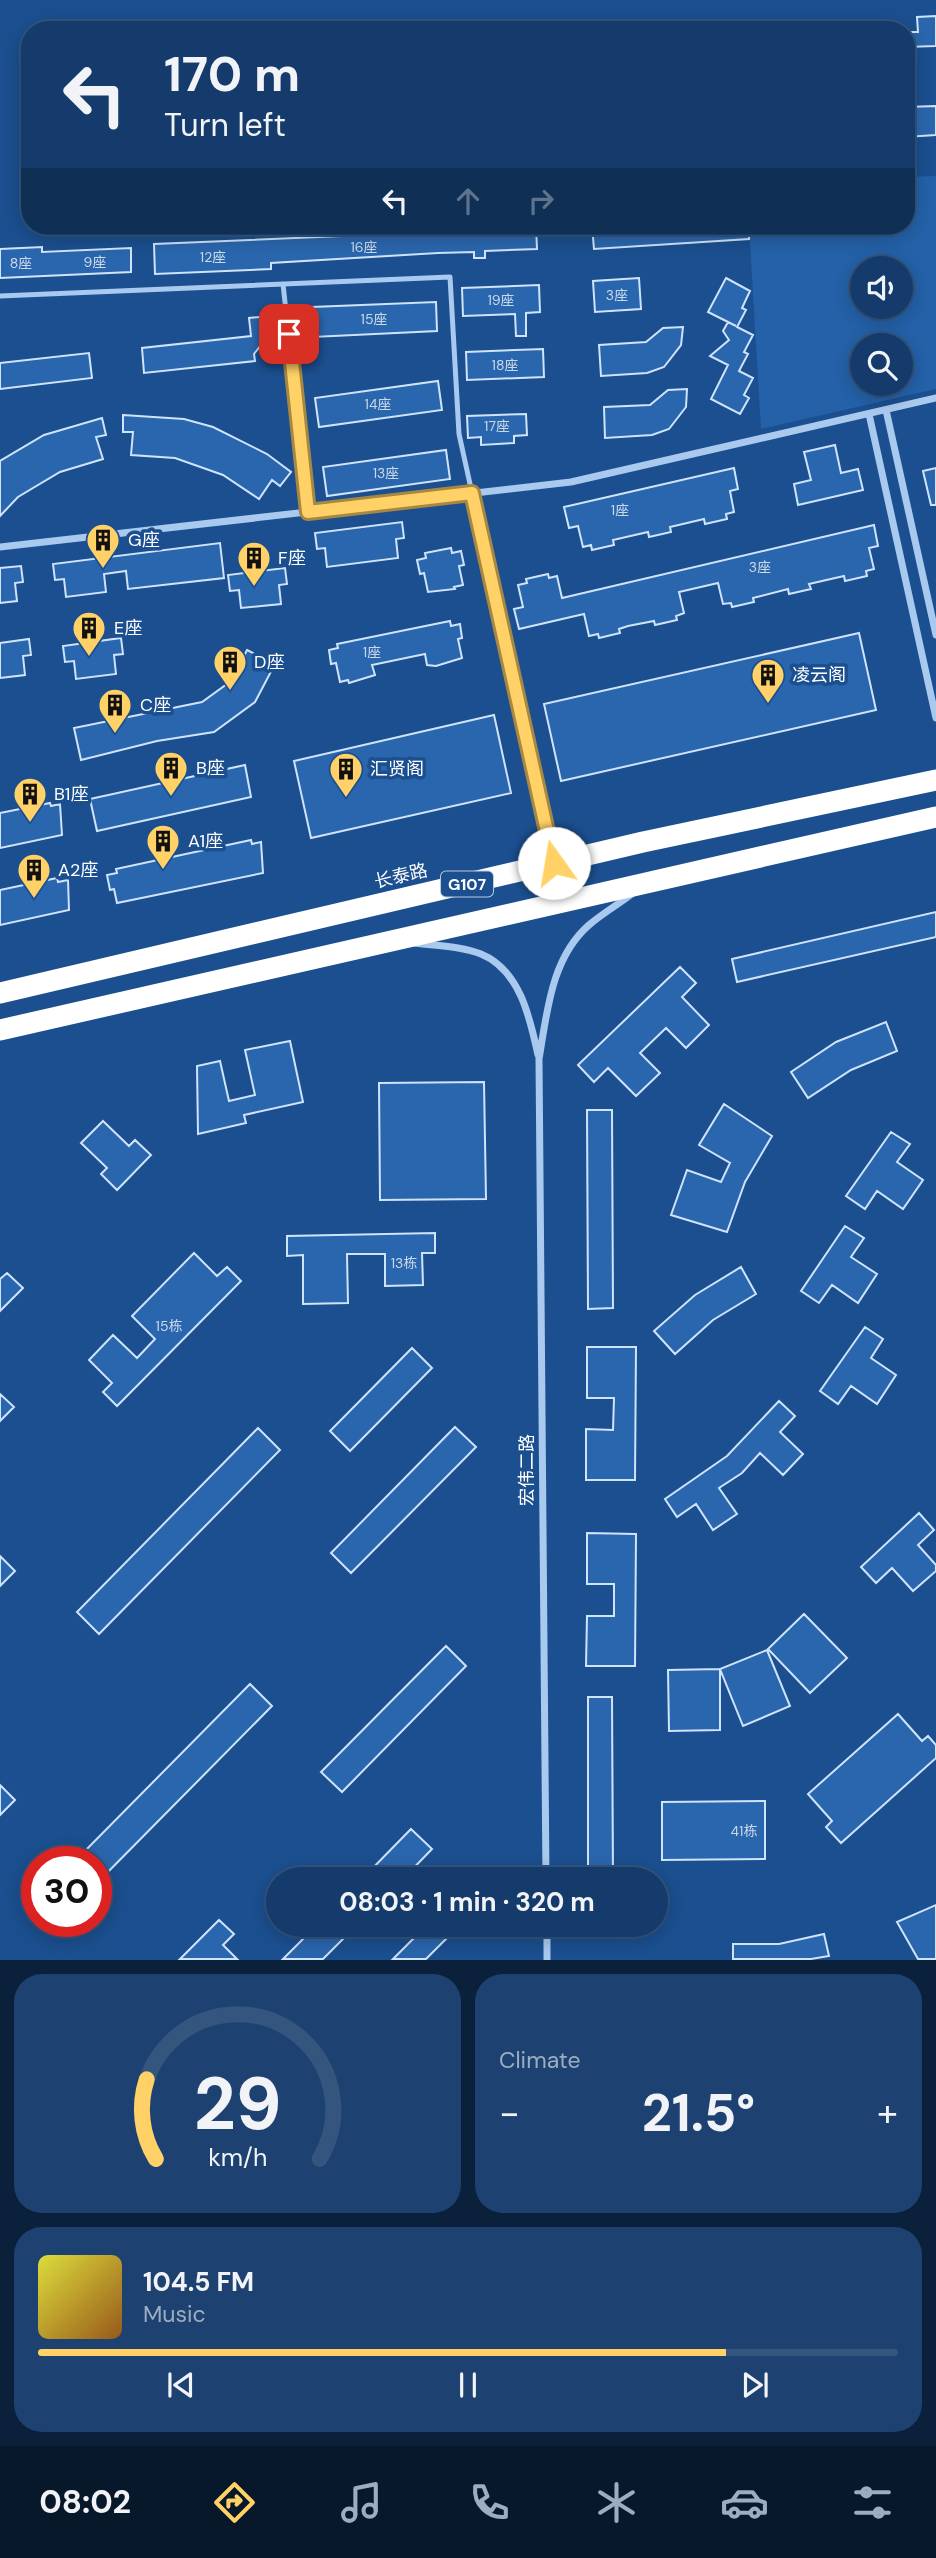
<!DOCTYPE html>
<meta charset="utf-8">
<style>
:root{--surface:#143b6b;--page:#1d4271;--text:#f1f3f6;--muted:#9dadc1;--line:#33557e;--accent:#ffd166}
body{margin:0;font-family:"DM Sans","Noto Sans SC",sans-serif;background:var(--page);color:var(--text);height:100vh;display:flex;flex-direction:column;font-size:26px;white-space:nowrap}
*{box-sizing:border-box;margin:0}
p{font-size:23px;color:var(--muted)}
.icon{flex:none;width:38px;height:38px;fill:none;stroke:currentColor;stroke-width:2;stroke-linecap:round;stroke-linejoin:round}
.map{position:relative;height:1960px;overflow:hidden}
.side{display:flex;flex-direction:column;gap:14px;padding:14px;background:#0b203b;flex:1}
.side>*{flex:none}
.top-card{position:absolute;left:21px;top:21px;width:894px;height:214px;border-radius:28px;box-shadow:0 4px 18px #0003,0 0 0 2px var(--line);background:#143b6b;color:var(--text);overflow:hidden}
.buttons{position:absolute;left:850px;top:256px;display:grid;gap:14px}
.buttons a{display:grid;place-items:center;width:63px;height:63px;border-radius:50%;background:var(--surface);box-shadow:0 4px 18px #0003,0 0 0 2px var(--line);font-size:35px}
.speed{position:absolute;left:21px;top:1846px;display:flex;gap:14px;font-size:35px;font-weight:700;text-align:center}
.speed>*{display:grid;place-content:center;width:91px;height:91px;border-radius:50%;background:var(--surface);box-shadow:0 4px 18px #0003,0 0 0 2px var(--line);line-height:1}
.speed .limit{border:10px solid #d22;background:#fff;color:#111}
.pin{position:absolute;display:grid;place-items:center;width:60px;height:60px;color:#fff;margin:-30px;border-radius:14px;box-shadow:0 4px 10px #0006}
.me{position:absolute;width:77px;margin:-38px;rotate:347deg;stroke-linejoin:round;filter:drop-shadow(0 0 5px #0008)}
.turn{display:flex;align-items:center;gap:24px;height:147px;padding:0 28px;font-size:32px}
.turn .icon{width:91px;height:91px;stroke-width:2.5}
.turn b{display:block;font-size:49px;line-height:60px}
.lanes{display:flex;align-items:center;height:66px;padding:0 28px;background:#0003;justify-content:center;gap:35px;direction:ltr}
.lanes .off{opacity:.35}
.big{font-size:52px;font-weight:700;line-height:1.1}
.side .tile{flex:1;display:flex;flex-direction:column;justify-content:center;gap:10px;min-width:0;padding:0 24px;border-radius:28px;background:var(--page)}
.side .dial{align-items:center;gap:0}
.dial svg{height:182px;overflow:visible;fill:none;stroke:var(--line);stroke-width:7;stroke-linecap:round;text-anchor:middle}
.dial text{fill:var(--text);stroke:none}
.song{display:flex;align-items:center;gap:21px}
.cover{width:84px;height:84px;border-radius:10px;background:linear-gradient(135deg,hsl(60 70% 55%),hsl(30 70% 35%))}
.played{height:7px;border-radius:4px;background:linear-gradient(90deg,var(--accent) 80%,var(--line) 80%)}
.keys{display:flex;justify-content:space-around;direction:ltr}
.heat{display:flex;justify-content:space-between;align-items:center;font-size:38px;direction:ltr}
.side .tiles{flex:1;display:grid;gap:14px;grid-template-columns:1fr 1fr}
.tile:last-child{grid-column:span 2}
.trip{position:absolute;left:266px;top:1867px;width:402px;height:70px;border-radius:35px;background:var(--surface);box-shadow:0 4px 18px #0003,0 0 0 2px var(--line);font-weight:700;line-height:70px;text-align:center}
.menu{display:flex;height:112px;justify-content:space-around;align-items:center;background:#08182b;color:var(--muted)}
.menu .icon{width:49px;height:49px}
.menu .on{color:var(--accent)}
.menu b{font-size:32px;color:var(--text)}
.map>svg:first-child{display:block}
.green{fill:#2461a8;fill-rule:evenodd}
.building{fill:#2a66ad;stroke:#cfe3fa;stroke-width:2}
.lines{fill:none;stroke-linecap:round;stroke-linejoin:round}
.lane{stroke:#a9c9ee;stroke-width:5}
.street{stroke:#a9c9ee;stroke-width:7}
.highway{stroke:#fff;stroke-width:21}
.route-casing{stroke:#a68842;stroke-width:18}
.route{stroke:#ffd166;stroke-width:12}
.labels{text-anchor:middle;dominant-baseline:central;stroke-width:7;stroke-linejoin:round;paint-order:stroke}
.number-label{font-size:14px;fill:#cad9ea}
.shield{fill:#1b4f8f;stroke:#bbcadd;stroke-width:2}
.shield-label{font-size:16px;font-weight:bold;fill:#fff}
.poi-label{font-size:18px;fill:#fff;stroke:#1b4f8f;text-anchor:start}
.street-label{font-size:18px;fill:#fff;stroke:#1b4f8f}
</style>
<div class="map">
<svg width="936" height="1960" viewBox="0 0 936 1960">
<rect width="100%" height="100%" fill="#1b4f8f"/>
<!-- green -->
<path class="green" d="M936 176V389L761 429 749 226H906L907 177ZM863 268H901V306H863ZM863 345H901V383H863Z"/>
<!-- building -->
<path class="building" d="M936 16V46L906 47V32H918L917 17Z
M936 106V135L906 137V107Z
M459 226H536L537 249 485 251V258H474V252L438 253 271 263V269L155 274 154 244 459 231Z
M592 226H749V239L594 249Z
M42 247V252L131 248V272L0 278V249Z
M639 278 641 309 595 312 593 281Z
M726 278 750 291 742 308 746 310 737 327 753 335 744 352 748 354 739 371 753 378 744 395 749 398 740 414 711 399 728 365 710 356 729 340 723 331 728 322 736 326 708 312Z
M539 285 540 312 526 313V336H516L515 314 463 316 462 288Z
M436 302 437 331 313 337 312 307Z
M271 316 274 339 265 340 254 354 255 361 144 373 142 348 251 336 249 318Z
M683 327 681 345 664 367 647 373 601 376 599 345 646 342 663 328Z
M543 349 544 377 467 380 466 352Z
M89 353 92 378 0 389V363Z
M438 381 442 410 319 427 315 398Z
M687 389 686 407 669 429 652 435 605 438 604 407 650 405 668 390Z
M526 414 527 435 514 436V443L481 445V437L468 438 467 416Z
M123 415 184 419 213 427 267 454 291 472 280 486 272 480 259 499 223 475 175 458 131 455 133 432H123Z
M102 418 106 435 96 437 103 459 60 472 18 497 0 516V461L44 435Z
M835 445 841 473 858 469 863 490 798 505 794 484 811 480 804 452Z
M446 450 450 479 327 496 323 467Z
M734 468 738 489 730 491 734 512 726 514 727 519 705 524 704 519 670 527 671 532 649 537 648 532 613 540 614 545 592 550 591 545 583 547 578 526 569 528 564 507Z
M936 468V505H931L923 471Z
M402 522 404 538 396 539 398 558 327 567 325 548 317 549 315 533Z
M874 525 878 546 869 548 874 569 866 571 867 576 845 581 844 576 809 584 811 589 789 594 788 589 753 598 754 602 732 607 731 603 723 604 718 583 679 592 684 613 676 616 677 620 655 625 654 621 628 626 619 629 620 633 599 638 598 634 589 636 584 614 519 629 514 609 523 607 518 585 527 583 526 579 548 574 549 578 557 576 562 598Z
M220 543 224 578 128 589 126 571 104 574 106 592 66 597 64 579 55 580 53 564Z
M451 548 452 553 461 551 464 565 459 566 463 585 454 587 455 589 428 592 424 573 420 574 417 560 426 558 425 553Z
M21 566 23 582 15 583 17 601 0 603V568Z
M285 568 287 584 279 585 281 604 241 608 239 590 230 591 228 575Z
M450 621 451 626 460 624 462 638 458 639 462 658 436 666 427 665 425 654 372 665 375 675 349 683 348 680 340 682 336 663 331 664 329 650 338 648 337 644Z
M859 633 876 710 561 781 544 704Z
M121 638 123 654 114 655 116 674 76 679 74 661 65 662 63 646Z
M29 639 31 655 23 656 25 675 0 678V643Z
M247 650 275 664 255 702 214 732 157 741 81 760 74 728 202 702 231 681Z
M494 715 511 793 311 838 294 761Z
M245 765 251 797 97 831 90 799Z
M50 803 51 806 60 804 62 835 0 848V813Z
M251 840 252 844 261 842 263 873 117 903 114 889 110 890 107 875 117 873 116 869Z
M57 878 58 882 68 880 69 910 0 925V890Z
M936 912V937L737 982 732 959Z
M680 967 696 983 682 997 709 1025 686 1048 666 1028 640 1053 660 1073 636 1096 608 1068 594 1082 578 1065Z
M886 1022 897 1051 851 1070 808 1098 791 1072 836 1042Z
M290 1041 303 1102 244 1115 246 1123 198 1134 197 1066 220 1061 229 1101 255 1095 245 1050Z
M484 1082 486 1199 380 1200 379 1083Z
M724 1104 772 1136 745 1182 727 1232 671 1215 687 1170 721 1182 730 1163 699 1145Z
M587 1110H612L613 1308 588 1309Z
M103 1121 129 1146 135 1140 151 1155 117 1190 101 1174 107 1168 81 1143Z
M891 1132 910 1144 897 1162 923 1180 903 1209 877 1191 865 1209 846 1196Z
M845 1226 864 1238 851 1257 877 1274 858 1303 832 1285 819 1303 801 1291Z
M435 1233V1253H422L423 1285 385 1286V1254H347L348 1303 303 1304V1255L287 1256V1236Z
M194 1253 217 1276 227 1267 241 1281 117 1406 103 1392 112 1383 89 1360 113 1335 137 1358 155 1339 132 1316Z
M741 1267 756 1294 713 1320 675 1354 654 1331 695 1295Z
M7 1273 23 1288 0 1311V1279Z
M865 1327 883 1339 871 1358 896 1375 877 1404 851 1386 838 1404 820 1391Z
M587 1347H636L635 1480H586V1429L613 1430 614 1398H587Z
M412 1348 432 1368 350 1451 330 1431Z
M0 1394 14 1407 0 1421Z
M779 1401 795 1416 780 1432 803 1454 783 1475 760 1453 742 1473 719 1488 737 1514 713 1530 696 1504 677 1517 665 1499 727 1456Z
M455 1427 476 1447 351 1573 331 1553Z
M258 1428 280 1450 99 1634 77 1612Z
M919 1513 934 1530 918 1545 936 1565V1571L913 1591 892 1568 876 1583 861 1567Z
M587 1533 636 1534 635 1666H586L587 1616H614V1584H587Z
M0 1556 15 1571 0 1586Z
M804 1614 847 1658 810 1693 768 1649Z
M446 1646 466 1666 342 1792 321 1772Z
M767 1650 790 1706 743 1726 720 1669Z
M720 1669V1730L669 1731 668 1670Z
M250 1684 272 1706 96 1884V1862H74Z
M588 1697H612L613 1880H588Z
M898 1714 922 1741 928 1736 936 1745V1758L841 1843 826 1827 832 1821 808 1794Z
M0 1785 15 1800 0 1815Z
M765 1801V1859L662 1860V1802Z
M411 1829 432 1849 402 1880H361Z
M936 1905V1959H918L897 1922Z
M219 1920 234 1934 223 1945 237 1959H180Z
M317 1925H357L323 1959H283Z
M427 1925H460L426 1959H393Z
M824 1934 829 1956 811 1959H733V1944H779Z"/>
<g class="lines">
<!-- lane -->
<path class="lane" d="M283 284 308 512
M0 296 450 277 459 434 472 493"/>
<!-- street -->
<path class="street" d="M886 410 936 635
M869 414 936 718
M472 493 553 859
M0 547 571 482 936 398
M415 943C437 946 461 946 481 954 520 970 530 1018 538 1055
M546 1880 539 1059C547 1013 551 958 589 925 603 913 619 904 633 893
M547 1925V1960"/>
<!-- highway -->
<path class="highway" d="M0 993 643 842 936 780
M0 1030 936 817"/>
</g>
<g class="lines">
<defs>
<path id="route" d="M289 334 308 512 472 493 554 863"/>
</defs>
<!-- route casing -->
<use href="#route" class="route-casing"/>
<!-- route -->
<use href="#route" class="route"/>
</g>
<!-- icons -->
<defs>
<symbol id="building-pin" viewBox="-11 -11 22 30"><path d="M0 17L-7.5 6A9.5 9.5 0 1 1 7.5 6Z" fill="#ffd166" stroke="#1b4f8f"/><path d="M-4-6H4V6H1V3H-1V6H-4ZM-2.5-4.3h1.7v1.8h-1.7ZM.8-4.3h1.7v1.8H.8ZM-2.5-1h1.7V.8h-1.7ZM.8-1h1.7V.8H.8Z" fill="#111"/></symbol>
</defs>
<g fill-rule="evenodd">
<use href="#building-pin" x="84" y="521" width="38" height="52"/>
<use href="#building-pin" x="235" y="539" width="38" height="52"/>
<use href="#building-pin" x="70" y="609" width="38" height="52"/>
<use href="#building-pin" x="211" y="643" width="38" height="52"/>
<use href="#building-pin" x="749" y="656" width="38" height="52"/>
<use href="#building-pin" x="96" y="686" width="38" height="52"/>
<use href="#building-pin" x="152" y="749" width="38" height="52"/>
<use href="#building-pin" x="327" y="750" width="38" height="52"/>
<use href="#building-pin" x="11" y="775" width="38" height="52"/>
<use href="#building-pin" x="144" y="822" width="38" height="52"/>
<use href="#building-pin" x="15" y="851" width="38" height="52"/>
</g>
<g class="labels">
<!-- number labels -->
<g class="number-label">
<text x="364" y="247">16座</text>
<text x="213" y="257">12座</text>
<text x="95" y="262">9座</text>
<text x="21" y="263">8座</text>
<text x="617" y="295">3座</text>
<text x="501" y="300">19座</text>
<text x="374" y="319">15座</text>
<text x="505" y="365">18座</text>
<text x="378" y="404">14座</text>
<text x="497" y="426">17座</text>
<text x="386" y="473">13座</text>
<text x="620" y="510">1座</text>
<text x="760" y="567">3座</text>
<text x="372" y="652">1座</text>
<text x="404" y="1263">13栋</text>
<text x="169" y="1326">15栋</text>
<text x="744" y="1831">41栋</text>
</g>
<!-- shield labels -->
<rect class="shield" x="441" y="871.5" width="52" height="25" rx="5"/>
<g class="shield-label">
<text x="467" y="884">G107</text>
</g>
<!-- poi labels -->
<g class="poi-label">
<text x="128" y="540">G座</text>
<text x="278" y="558">F座</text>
<text x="114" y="628">E座</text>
<text x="254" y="662">D座</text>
<text x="792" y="675">凌云阁</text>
<text x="140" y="705">C座</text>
<text x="196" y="768">B座</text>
<text x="370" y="769">汇贤阁</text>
<text x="54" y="794">B1座</text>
<text x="188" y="841">A1座</text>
<text x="58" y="870">A2座</text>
</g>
<!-- street labels -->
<g class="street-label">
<text transform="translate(401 876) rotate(-13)">长泰路</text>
<text transform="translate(527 1470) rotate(-90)">宏伟二路</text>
</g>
</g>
</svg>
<div class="buttons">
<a><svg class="icon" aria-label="sound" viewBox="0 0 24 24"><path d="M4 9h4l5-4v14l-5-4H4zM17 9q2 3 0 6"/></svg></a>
<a><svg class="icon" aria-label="search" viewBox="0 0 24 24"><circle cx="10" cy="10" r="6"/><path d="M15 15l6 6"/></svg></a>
</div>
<div class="speed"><div class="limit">30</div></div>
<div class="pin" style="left:289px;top:334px;background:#d93025"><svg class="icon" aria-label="arrive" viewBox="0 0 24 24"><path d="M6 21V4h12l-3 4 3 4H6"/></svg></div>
<svg class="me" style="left:554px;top:863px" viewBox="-20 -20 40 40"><circle r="19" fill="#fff"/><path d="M0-13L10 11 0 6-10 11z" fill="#ffd166"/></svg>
<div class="trip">08:03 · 1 min · 320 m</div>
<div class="top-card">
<div class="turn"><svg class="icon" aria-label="left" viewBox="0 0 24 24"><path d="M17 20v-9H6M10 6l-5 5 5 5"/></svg><div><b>170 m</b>Turn left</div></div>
<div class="lanes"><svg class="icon" aria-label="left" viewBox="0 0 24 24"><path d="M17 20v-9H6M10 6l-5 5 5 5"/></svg><svg class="icon off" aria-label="ahead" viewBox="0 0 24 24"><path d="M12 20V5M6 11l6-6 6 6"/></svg><svg class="icon off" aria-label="right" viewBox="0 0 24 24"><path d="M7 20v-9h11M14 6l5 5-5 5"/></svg></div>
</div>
</div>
<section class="side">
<div class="tiles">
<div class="tile dial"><svg viewBox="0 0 100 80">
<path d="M14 69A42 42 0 1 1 86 69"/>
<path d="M14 69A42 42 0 0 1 10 34" stroke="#ffd166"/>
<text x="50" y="56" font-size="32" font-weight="700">29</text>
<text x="50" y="72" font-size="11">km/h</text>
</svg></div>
<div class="tile"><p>Climate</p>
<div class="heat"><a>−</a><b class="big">21.5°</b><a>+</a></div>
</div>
<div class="tile">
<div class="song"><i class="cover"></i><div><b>104.5 FM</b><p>Music</p></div></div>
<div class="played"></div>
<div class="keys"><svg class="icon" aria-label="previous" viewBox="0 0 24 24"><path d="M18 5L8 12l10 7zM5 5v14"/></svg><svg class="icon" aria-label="pause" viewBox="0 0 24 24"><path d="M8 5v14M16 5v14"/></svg><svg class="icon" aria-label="next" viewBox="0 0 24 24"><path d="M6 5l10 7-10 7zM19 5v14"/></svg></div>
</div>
</div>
</section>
<nav class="menu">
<b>08:02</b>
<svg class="icon on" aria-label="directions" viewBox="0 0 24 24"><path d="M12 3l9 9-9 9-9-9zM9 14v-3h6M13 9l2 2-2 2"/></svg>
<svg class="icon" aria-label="music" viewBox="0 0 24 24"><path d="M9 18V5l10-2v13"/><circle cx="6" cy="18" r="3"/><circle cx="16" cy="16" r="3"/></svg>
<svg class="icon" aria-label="phone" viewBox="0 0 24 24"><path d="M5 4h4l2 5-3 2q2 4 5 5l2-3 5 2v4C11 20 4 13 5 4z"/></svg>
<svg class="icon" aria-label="climate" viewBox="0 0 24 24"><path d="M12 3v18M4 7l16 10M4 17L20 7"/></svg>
<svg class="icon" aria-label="car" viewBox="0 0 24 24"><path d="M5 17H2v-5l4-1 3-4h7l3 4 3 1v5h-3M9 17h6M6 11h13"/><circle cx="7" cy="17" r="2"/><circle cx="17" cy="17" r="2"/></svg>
<svg class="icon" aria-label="filters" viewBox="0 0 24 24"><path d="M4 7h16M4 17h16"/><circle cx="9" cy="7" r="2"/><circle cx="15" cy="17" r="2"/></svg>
</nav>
